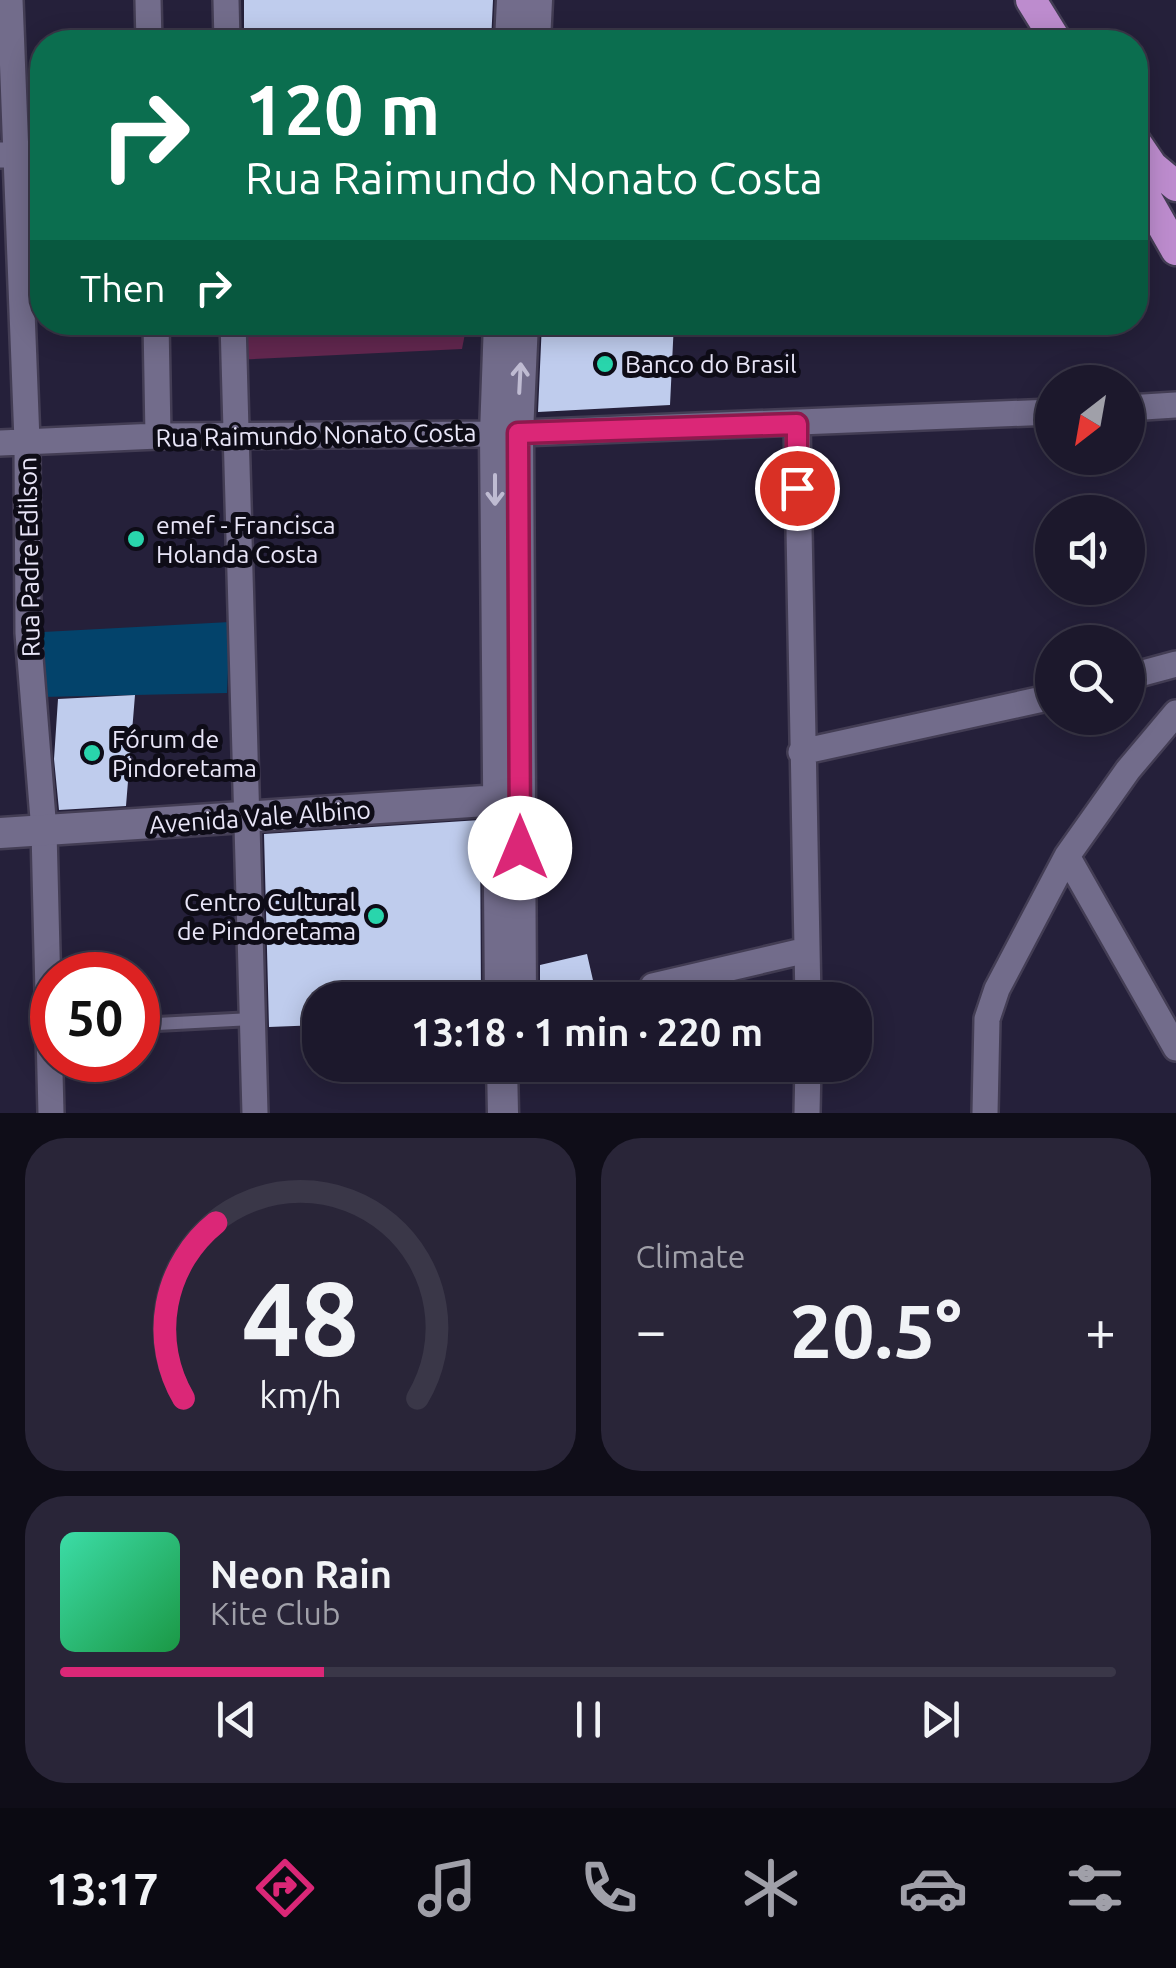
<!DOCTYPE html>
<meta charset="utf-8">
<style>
:root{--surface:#1c182c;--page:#292538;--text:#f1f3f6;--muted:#a0a0a9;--line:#3a3748;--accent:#db2777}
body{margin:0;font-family:Ubuntu,sans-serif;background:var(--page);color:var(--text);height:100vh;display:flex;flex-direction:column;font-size:38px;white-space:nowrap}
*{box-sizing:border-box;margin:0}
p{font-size:32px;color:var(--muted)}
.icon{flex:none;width:55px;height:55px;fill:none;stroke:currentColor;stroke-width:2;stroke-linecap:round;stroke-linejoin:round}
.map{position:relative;height:1113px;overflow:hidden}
.sheet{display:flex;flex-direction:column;gap:25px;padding:25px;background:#0f0d18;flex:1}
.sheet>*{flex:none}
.banner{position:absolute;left:30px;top:30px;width:1118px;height:305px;border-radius:40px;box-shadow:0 5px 25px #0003,0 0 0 2px var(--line);background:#0b6e4f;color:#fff;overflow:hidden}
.needle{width:65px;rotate:211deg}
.fabs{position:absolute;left:1035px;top:365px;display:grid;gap:20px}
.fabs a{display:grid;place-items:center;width:110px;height:110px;border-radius:50%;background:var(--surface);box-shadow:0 5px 25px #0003,0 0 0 2px var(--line);font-size:50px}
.speed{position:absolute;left:30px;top:952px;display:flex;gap:20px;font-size:50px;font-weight:700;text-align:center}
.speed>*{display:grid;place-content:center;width:130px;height:130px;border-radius:50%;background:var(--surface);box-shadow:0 5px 25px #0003,0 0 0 2px var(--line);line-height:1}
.speed .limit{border:15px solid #d22;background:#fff;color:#111}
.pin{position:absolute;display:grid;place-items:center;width:85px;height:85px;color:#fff;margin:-42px;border:5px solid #fff;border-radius:50%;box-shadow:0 2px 10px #0007}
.me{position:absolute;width:110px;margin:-55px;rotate:0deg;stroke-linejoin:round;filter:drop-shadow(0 0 8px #0008)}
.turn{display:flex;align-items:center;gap:35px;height:210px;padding:0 50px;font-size:45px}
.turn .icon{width:130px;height:130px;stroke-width:2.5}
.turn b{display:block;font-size:70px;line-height:85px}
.then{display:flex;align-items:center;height:95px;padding:0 50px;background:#0003;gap:20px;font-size:38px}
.big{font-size:75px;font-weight:600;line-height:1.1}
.sheet .tile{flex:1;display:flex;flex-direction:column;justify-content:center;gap:15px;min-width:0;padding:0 35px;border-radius:40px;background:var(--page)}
.sheet .dial{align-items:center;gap:0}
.dial svg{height:260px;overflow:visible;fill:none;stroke:var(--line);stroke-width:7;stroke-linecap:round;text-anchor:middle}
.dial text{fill:var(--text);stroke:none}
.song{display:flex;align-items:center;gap:30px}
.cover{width:120px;height:120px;border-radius:15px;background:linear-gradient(135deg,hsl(160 70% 55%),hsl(140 70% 35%))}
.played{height:10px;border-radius:5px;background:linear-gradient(90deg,var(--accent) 25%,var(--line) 25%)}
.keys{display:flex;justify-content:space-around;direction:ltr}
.heat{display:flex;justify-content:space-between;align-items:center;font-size:55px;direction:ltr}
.sheet .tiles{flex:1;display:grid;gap:25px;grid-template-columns:1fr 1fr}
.tile:last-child{grid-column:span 2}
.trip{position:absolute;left:302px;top:982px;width:570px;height:100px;border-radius:40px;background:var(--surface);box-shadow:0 5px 25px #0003,0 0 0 2px var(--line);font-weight:600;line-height:100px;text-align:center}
.tabs{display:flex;height:160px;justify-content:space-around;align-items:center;background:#0b0a12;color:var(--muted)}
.tabs .icon{width:70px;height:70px}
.tabs .active{color:var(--accent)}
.tabs b{font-size:45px;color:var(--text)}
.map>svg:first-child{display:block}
.green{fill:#62274f}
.water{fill:#03436b}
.building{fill:#bfcced}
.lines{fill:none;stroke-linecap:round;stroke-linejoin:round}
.lane-casing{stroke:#433d54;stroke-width:18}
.street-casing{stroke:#433d54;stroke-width:30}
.secondary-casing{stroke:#433d54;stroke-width:35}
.highway-casing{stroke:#433d54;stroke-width:35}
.lane{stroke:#726c8b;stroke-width:12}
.street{stroke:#726c8b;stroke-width:25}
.secondary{stroke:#726c8b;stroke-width:30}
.highway{stroke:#bd8cce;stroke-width:30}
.oneway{stroke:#bfbbd2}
.route-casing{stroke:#8e194d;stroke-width:25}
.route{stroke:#db2777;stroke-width:18}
.poi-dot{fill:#29d5ac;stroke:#0e0c17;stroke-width:4}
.labels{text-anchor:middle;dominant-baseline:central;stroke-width:10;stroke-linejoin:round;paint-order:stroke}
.poi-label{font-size:25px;fill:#e9e6f8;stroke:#0e0c17;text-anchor:start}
.street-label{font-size:25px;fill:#e9e6f8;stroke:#0e0c17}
</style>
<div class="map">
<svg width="1176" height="1113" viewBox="0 0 1176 1113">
<rect width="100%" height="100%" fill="#25203a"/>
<!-- green -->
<path class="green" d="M235 323H467L462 349 234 360Z"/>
<!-- water -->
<path class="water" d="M230 622 227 693 41 697 43 632Z"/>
<!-- building -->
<path class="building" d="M244 0H493L491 42H244Z
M542 322H674L670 405 538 412Z
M135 695 126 806 59 810 54 759 58 699Z
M480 820 481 1000H320V1025L269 1027 264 834Z
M587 954 595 989 555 1000H540V965Z"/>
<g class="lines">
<defs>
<path id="lane" d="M138 1025 252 1019"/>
<path id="street" d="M10 0 27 441 28 633 44 831 51 1113
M148 0 149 42
M226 0 227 42
M0 155 42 153
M156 322 158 436
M233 322 255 1113
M1128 408 1176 405
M797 424 808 1000
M0 443 158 436 495 434 1052 412
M1128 677 1176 664
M801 752 1052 697
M1067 856 1176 1048
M653 986 807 950
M807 1113 808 1065
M985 1113 987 1019 997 989 1067 856 1128 770 1176 713"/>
<path id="secondary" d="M510 42 512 0
M535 42 537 0
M499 322 495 434 500 1000
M0 833 516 799
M521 1000 518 433 523 322
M502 1065 503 1113"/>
<path id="highway" d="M1031 0 1057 42
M1135 141 1152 166 1176 186
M1135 178 1176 250"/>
</defs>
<!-- lane casing -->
<use href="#lane" class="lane-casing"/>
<!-- street casing -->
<use href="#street" class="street-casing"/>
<!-- secondary casing -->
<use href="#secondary" class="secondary-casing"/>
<!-- highway casing -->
<use href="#highway" class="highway-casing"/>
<!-- lane -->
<use href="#lane" class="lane"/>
<!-- street -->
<use href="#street" class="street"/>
<!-- secondary -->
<use href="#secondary" class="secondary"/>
<!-- highway -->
<use href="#highway" class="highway"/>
</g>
<!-- one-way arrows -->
<defs><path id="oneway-shaft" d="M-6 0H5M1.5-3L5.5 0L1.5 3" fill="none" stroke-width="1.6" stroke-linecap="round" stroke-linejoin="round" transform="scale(2.5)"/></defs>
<g class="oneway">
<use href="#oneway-shaft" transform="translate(520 378) rotate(-87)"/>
<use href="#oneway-shaft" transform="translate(495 490) rotate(90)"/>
</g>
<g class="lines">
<defs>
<path id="route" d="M520 848 518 433 797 424V488"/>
</defs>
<!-- route casing -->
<use href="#route" class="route-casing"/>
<!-- route -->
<use href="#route" class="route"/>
</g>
<!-- markers -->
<g class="poi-dot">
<circle cx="605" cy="364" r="10"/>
<circle cx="136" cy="539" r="10"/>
<circle cx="92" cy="753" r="10"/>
<circle cx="376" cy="916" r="10"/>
</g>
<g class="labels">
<!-- poi labels -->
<g class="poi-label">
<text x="625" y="364">Banco do Brasil</text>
<text x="156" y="525">emef - Francisca<tspan x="156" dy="29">Holanda Costa</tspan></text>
<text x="112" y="739">Fórum de<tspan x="112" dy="29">Pindoretama</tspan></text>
<text x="356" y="902" text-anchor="end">Centro Cultural<tspan x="356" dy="29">de Pindoretama</tspan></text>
</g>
<!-- street labels -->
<g class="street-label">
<text transform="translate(316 435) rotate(-1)">Rua Raimundo Nonato Costa</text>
<text transform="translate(29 557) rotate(-91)">Rua Padre Edilson</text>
<text transform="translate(260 817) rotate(-4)">Avenida Vale Albino</text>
</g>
</g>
</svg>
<div class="fabs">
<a><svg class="needle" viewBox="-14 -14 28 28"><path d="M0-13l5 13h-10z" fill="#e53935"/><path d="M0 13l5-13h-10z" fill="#a0a0a9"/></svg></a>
<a><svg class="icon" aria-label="sound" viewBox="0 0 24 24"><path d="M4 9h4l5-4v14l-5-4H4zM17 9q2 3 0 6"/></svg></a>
<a><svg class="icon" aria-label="search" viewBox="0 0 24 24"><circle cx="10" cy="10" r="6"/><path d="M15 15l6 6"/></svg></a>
</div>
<div class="speed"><div class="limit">50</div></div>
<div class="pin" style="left:797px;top:488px;background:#d93025"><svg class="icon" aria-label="arrive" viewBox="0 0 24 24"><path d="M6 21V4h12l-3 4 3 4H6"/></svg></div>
<svg class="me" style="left:520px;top:848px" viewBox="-20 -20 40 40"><circle r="19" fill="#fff"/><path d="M0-13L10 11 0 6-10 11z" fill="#db2777"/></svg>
<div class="trip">13:18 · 1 min · 220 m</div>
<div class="banner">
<div class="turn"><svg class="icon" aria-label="right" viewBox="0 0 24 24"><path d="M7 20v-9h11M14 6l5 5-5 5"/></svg><div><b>120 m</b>Rua Raimundo Nonato Costa</div></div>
<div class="then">Then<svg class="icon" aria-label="right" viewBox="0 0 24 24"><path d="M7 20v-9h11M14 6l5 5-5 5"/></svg></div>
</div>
</div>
<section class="sheet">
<div class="tiles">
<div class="tile dial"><svg viewBox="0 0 100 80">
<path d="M14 69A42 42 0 1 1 86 69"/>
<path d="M14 69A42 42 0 0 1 24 15" stroke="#db2777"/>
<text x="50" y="56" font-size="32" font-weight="700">48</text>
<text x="50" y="72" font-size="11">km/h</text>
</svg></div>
<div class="tile"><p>Climate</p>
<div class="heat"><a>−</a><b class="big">20.5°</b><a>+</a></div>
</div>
<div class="tile">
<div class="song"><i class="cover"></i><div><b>Neon Rain</b><p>Kite Club</p></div></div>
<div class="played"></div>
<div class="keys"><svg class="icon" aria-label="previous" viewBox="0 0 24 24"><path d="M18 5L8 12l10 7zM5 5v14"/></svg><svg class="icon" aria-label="pause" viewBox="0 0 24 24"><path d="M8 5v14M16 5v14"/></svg><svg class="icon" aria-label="next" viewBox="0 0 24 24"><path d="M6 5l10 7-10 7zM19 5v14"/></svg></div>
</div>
</div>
</section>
<nav class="tabs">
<b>13:17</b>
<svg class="icon active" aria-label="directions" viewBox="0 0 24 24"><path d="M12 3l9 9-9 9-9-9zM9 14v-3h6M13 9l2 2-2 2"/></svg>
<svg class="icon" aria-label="music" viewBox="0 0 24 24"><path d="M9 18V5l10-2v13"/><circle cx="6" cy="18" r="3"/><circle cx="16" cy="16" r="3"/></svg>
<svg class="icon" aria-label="phone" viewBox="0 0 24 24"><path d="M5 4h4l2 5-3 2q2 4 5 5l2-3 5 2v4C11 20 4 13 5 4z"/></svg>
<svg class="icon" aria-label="climate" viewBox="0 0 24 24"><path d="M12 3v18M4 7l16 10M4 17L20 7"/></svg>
<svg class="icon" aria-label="car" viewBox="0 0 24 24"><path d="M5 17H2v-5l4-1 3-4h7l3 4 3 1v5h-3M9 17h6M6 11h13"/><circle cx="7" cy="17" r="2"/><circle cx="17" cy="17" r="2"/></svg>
<svg class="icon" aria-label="filters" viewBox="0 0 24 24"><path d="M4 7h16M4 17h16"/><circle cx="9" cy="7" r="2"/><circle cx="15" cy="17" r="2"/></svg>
</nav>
